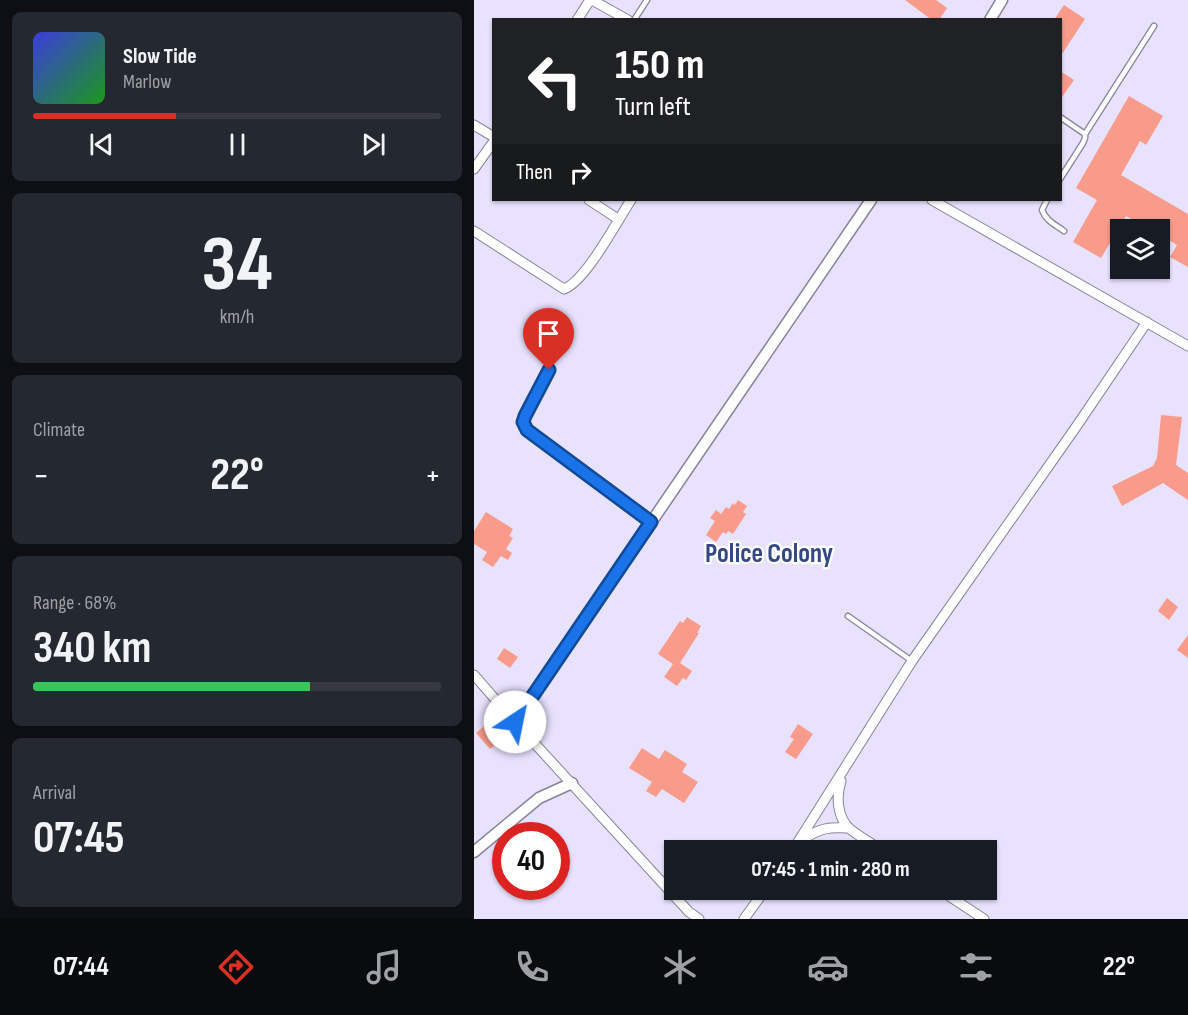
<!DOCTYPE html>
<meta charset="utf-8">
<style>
:root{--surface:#171b24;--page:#242831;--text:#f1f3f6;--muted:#9ea1a6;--line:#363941;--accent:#d93025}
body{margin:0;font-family:"Sofia Sans Condensed",sans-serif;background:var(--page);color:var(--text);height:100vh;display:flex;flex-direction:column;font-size:22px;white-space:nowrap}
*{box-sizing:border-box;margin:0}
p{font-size:20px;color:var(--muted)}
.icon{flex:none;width:33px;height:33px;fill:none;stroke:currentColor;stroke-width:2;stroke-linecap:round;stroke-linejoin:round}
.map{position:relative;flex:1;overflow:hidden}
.details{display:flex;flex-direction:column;gap:12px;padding:12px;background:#0d0f14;width:474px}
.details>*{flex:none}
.guide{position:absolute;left:18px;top:18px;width:570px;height:183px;border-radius:0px;box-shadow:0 2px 4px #0004;background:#202124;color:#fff;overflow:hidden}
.controls{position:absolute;left:636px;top:219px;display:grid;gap:12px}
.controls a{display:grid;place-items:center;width:60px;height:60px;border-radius:0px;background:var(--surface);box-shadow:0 2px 4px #0004;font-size:30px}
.speed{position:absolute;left:18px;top:822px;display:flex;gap:12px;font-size:30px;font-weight:700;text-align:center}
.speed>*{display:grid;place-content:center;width:78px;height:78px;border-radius:50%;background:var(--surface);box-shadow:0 2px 4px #0004;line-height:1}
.speed .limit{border:9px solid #d22;background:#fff;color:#111}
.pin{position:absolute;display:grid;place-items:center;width:51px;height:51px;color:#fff;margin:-62px -26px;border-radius:50% 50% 50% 0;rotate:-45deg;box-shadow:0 0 6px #0007}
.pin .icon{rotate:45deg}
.me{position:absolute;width:66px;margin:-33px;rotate:34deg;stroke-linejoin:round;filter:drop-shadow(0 0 4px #0008)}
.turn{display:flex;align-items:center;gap:21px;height:126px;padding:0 24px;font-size:27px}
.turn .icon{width:78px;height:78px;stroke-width:2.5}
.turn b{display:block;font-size:42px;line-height:51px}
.then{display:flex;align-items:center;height:57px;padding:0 24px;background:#0003;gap:12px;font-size:22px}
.big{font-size:45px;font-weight:700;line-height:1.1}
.details .card{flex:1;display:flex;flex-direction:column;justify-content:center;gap:9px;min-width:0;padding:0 21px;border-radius:9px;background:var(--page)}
.details .dial{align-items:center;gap:0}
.dial b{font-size:78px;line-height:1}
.song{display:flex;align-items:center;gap:18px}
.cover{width:72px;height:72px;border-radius:9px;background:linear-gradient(135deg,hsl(240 70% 55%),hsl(120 70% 35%))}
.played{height:6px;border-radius:3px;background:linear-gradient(90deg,var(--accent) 35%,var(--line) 35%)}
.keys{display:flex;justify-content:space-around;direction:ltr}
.heat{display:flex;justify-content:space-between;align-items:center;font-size:33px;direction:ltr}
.charge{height:9px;border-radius:4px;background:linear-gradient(90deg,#34c759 68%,var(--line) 0)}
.trip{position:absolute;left:190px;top:840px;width:333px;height:60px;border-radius:0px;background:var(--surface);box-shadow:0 2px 4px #0004;font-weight:700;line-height:60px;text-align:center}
.tabs{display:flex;height:96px;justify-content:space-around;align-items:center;background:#090b0e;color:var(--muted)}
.tabs .icon{width:42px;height:42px}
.tabs .active{color:var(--accent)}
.tabs b{font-size:27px;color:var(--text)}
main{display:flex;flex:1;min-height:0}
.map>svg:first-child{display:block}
.building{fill:#f89b8a}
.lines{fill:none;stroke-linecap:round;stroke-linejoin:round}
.service-casing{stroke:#88829c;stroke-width:7}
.minor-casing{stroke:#88829c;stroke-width:11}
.tertiary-casing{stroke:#88829c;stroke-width:13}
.service{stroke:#fff;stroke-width:4.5}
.minor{stroke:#fff;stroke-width:9}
.tertiary{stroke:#fff;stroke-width:10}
.route-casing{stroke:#114b97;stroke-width:15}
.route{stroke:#1a73e8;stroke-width:10}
.labels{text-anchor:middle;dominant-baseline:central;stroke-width:4.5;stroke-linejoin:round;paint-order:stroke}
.district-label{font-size:27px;font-weight:bold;fill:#344983;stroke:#fff}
</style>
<main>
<section class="details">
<div class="card">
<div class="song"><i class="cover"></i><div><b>Slow Tide</b><p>Marlow</p></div></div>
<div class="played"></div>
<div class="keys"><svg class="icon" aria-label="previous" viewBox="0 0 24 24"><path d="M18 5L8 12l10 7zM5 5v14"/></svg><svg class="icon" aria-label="pause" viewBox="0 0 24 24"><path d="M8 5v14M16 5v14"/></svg><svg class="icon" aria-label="next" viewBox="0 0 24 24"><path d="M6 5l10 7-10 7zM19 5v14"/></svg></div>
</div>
<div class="card dial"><b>34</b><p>km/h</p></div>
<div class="card"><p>Climate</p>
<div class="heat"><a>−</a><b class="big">22°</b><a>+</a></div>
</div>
<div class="card"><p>Range · 68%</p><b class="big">340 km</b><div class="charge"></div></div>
<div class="card"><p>Arrival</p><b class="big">07:45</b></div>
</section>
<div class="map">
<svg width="714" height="919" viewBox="0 0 714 919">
<rect width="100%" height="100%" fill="#e8e2fe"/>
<!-- building -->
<path class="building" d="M431 0H462L473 8 465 20H458Z
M590 5 611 19 586 57V20H580Z
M586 71 600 80 586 100Z
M655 96 689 116 672 145 666 141 647 175 714 214V267L696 257 703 245 686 235V230H676L652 216 627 258 599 242 623 200 602 188Z
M687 415 708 417 702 465 714 473V500L689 483 648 506 638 486 679 466 683 458Z
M264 500 273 506 269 512 272 514 259 534 254 531 252 534 249 532 242 542 232 535 241 521 236 518 242 510 247 514 252 507 255 509 259 503 261 505Z
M12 512 39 529 35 536 39 538 32 549 38 553 34 560 27 556 19 567 8 560 13 552 0 544V531Z
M693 598 704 607 695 620 684 611Z
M213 617 227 626 223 633H225L206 663 218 671 212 680 209 678 203 686 190 677 199 664 184 654 206 621 209 623Z
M714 635V658L703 650Z
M30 648 44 657 36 668 23 659Z
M324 724 339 734 322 759 311 752 320 739 316 737Z
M10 726 25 742 16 749 2 733Z
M168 748 185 759 191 750 213 764 208 772 224 782 210 803 188 789 182 797 172 791 178 782 155 768Z"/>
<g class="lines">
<defs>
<path id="service" d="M160 20 173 0
M586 117 611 134V138L609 143 586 179
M611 134 680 26
M573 200 568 210C572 221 582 225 590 231
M75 370 51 416 49 422 53 430 177 522
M374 616 438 661"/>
<path id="minor" d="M118 0 154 20
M103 20 116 0
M0 125 20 137
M0 169 20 141
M115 200 144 219
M458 200 714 346
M0 231 90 289C112 281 143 221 157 200
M0 675 41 722 215 912 225 919
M367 781C362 796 363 818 376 829 386 837 398 844 408 850
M329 839C347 828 354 827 374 828
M319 850 438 661 602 427 673 322
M466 890 510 919
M270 919 291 890"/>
<path id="tertiary" d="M516 20 528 0
M41 722 397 200
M0 852 65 798 98 783"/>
</defs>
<!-- service casing -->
<use href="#service" class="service-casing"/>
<!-- minor casing -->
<use href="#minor" class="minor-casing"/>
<!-- tertiary casing -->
<use href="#tertiary" class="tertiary-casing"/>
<!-- service -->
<use href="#service" class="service"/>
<!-- minor -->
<use href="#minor" class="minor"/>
<!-- tertiary -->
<use href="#tertiary" class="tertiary"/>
</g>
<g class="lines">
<defs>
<path id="route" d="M41 722 177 522 53 430 49 422 51 416 75 370"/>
</defs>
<!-- route casing -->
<use href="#route" class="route-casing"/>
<!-- route -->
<use href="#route" class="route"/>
</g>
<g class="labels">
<!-- district labels -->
<g class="district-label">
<text x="295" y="554">Police Colony</text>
</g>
</g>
</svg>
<div class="controls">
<a><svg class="icon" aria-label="layers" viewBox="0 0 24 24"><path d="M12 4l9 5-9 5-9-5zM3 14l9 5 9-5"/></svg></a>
</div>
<div class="speed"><div class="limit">40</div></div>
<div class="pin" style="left:75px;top:370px;background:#d93025"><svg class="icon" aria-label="arrive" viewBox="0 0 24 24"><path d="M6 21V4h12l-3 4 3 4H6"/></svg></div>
<svg class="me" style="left:41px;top:722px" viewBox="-20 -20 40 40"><circle r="19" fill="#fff"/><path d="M0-13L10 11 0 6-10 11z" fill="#1a73e8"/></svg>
<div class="trip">07:45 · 1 min · 280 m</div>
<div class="guide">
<div class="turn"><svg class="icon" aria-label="left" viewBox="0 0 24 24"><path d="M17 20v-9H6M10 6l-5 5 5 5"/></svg><div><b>150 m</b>Turn left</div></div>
<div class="then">Then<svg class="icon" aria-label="right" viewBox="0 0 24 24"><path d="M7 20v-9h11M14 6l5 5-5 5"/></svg></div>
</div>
</div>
</main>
<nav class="tabs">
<b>07:44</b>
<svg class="icon active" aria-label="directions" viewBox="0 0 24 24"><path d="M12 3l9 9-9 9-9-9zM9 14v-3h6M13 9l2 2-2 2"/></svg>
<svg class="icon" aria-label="music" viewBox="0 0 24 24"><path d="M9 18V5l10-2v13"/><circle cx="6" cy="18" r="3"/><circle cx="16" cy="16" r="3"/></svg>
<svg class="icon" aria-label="phone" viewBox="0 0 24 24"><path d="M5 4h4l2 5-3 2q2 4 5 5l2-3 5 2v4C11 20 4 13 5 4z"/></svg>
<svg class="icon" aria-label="climate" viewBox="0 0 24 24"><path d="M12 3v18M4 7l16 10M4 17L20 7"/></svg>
<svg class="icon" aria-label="car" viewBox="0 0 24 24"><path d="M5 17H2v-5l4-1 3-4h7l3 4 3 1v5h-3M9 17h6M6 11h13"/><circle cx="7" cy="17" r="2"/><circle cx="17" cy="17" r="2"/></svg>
<svg class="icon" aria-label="filters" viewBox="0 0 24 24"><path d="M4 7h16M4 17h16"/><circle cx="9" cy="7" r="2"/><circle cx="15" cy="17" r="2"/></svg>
<b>22°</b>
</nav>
